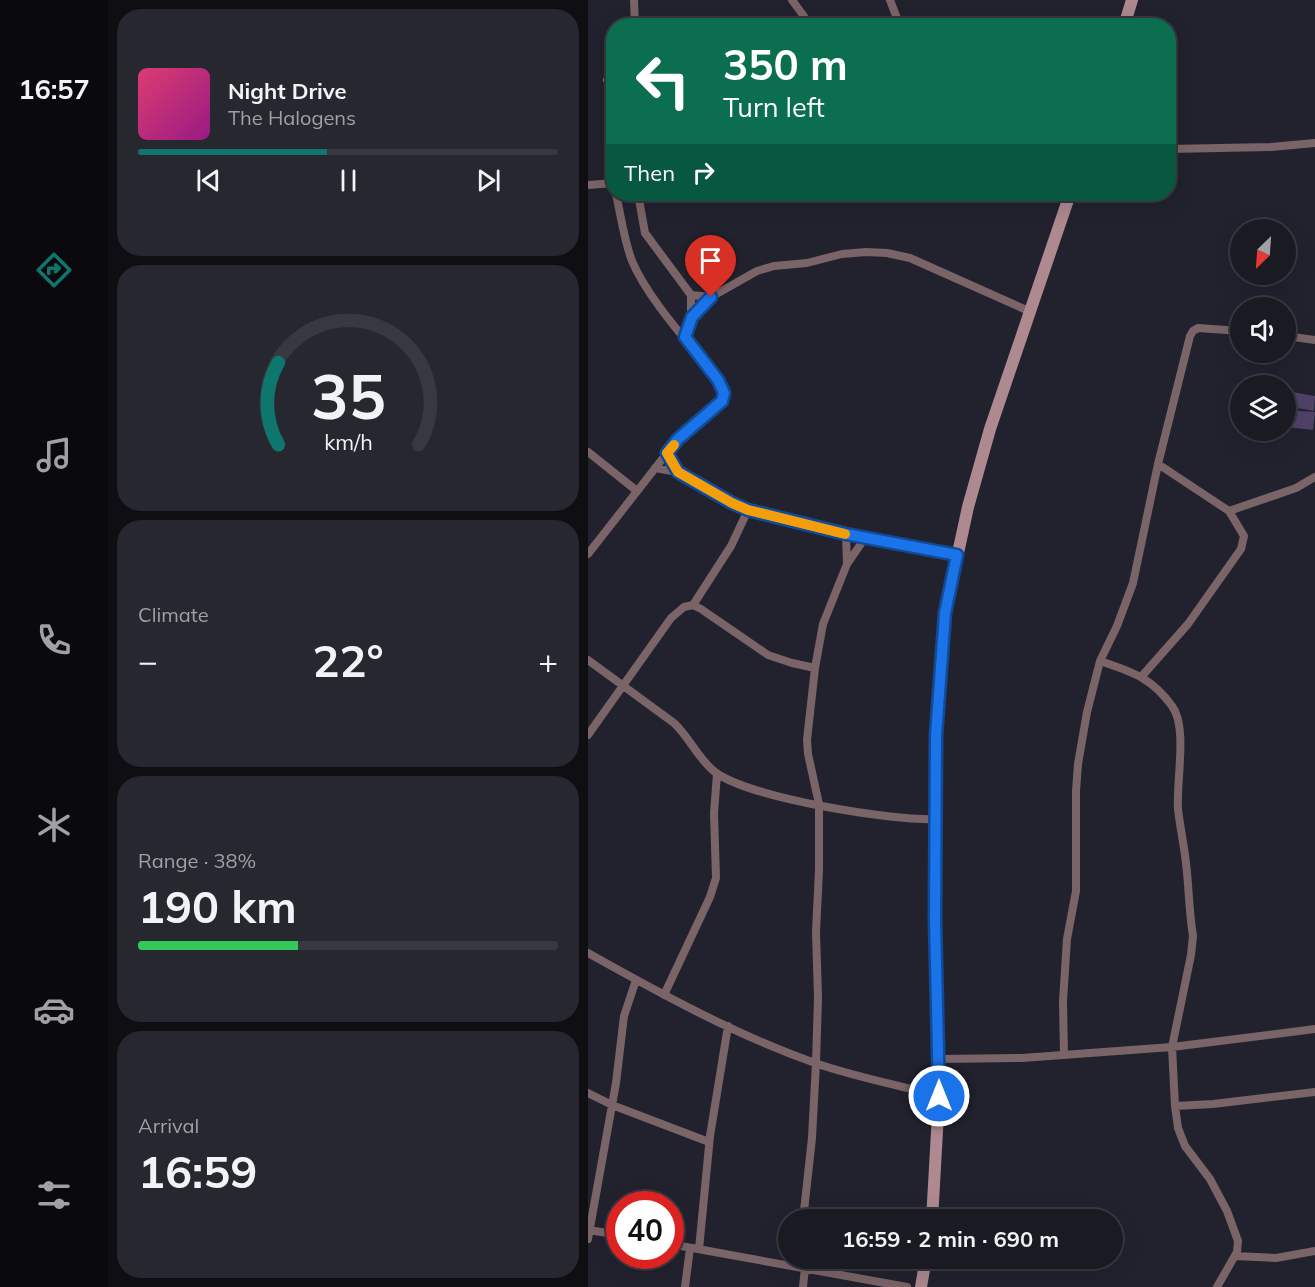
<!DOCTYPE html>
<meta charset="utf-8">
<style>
:root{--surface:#191a22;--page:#26272f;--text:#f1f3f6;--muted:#9fa1a5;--line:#373840;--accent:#0f766e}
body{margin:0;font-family:Mulish,sans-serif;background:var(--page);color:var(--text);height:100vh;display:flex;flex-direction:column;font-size:22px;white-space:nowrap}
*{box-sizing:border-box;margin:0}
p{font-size:20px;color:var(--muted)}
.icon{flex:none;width:33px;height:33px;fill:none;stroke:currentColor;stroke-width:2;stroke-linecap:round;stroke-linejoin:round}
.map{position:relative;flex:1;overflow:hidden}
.sheet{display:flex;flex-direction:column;gap:9px;padding:9px;background:#0e0e13;width:480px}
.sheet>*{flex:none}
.guide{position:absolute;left:18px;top:18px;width:570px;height:183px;border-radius:24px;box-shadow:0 6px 24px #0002,0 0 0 2px var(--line);background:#0b6e4f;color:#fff;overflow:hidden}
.needle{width:39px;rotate:205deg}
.buttons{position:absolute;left:642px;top:219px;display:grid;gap:12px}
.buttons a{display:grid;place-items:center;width:66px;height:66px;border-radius:50%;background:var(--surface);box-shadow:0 6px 24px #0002,0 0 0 2px var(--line);font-size:30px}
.speed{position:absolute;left:18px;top:1191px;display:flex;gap:12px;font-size:30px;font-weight:700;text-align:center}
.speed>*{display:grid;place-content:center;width:78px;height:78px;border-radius:50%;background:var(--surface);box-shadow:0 6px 24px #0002,0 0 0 2px var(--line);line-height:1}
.speed .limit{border:9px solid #d22;background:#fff;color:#111}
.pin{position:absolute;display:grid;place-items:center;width:51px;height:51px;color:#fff;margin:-62px -26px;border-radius:50% 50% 50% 0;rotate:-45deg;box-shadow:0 0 6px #0007}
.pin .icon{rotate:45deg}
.me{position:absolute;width:66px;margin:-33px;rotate:0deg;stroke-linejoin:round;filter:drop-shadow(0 0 4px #0008)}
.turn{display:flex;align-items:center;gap:21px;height:126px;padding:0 18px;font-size:27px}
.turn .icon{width:78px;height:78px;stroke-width:2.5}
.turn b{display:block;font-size:42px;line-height:51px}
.then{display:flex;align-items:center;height:57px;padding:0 18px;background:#0003;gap:12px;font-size:22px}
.big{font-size:45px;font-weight:700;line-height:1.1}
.sheet .tile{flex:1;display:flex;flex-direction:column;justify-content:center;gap:9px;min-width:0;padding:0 21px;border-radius:24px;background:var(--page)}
.sheet .dial{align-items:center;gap:0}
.dial svg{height:156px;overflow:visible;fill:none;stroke:var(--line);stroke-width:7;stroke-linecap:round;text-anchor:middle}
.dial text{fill:var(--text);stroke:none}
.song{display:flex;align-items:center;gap:18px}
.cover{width:72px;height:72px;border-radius:9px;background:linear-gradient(135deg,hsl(340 70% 55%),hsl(310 70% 35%))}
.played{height:6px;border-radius:3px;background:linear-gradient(90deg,var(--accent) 45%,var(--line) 45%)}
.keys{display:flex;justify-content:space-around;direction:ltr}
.heat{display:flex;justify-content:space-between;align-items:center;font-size:33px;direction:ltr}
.charge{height:9px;border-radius:4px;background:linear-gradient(90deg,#34c759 38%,var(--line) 0)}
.trip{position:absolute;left:190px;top:1209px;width:345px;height:60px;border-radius:30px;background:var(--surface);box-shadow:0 6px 24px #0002,0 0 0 2px var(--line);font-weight:700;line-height:60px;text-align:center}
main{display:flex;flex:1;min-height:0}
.tab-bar{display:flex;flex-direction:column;width:108px;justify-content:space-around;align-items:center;background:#0a0a0e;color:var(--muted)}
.tab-bar .icon{width:42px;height:42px}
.tab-bar .on{color:var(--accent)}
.tab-bar b{font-size:27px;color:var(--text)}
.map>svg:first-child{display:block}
.building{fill:#514168}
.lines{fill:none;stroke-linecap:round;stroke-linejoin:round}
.street{stroke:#7b6467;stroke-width:8}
.secondary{stroke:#ae898f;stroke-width:12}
.route-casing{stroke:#114b97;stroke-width:15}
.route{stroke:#1a73e8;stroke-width:10}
.slow{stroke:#f59e0b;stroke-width:10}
</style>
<main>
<nav class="tab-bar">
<b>16:57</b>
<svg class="icon on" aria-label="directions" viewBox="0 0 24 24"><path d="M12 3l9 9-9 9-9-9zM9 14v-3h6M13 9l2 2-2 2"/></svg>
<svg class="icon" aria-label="music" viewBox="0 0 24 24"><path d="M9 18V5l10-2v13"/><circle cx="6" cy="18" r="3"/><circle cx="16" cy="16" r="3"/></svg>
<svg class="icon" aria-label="phone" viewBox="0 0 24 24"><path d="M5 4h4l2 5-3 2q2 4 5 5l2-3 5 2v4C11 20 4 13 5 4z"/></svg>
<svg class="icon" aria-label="climate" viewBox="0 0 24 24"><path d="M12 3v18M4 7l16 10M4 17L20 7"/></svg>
<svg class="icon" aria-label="car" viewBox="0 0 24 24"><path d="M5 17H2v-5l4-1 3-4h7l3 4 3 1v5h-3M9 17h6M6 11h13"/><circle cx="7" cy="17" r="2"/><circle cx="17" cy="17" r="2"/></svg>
<svg class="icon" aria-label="filters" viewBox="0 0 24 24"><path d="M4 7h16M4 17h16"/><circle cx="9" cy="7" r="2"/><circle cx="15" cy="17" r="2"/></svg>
</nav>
<section class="sheet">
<div class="tile">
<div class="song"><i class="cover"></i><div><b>Night Drive</b><p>The Halogens</p></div></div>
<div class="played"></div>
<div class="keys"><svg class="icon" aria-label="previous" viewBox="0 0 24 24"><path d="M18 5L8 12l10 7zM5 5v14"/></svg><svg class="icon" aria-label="pause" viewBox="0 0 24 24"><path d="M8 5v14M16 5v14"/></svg><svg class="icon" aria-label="next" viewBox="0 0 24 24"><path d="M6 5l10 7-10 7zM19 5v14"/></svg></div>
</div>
<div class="tile dial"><svg viewBox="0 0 100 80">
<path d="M14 69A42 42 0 1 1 86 69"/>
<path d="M14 69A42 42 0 0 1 14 27" stroke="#0f766e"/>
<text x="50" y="56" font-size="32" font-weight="700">35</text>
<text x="50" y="72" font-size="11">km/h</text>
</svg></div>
<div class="tile"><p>Climate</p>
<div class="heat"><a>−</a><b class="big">22°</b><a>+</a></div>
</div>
<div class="tile"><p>Range · 38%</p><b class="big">190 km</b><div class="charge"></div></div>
<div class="tile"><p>Arrival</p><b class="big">16:59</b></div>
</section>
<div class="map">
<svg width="727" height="1287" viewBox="0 0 727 1287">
<rect width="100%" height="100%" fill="#21222e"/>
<!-- building -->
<path class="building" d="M698 391 727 396 726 411 698 406Z
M698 410 727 412 725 430 698 427Z"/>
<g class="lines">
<!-- street -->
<path class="street" d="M46 0 47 26
M204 0 223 26
M302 0 312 26
M19 80 26 85
M580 149 683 147 727 143
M0 185 26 183
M50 194 57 233 103 295V317L97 337
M103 295 123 297
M103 317 123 297 169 271 186 266 219 263 254 254 278 252 299 253 322 258 443 312
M698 336 727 340
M0 452 49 491
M79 453 90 472
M67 468 90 472 160 510 258 534 369 555
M641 511 708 488 727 477
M258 534 259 564
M0 554 90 439 134 401 136 392 130 380C103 345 61 301 44 261 36 240 33 216 28 194
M105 605 143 546 160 510
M0 660 86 723C102 738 110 759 127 772 161 798 304 821 348 819
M512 661C544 672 563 677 584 706 600 727 588 781 590 809 592 827 596 845 598 863 601 888 601 912 605 936L603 955 584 1047 587 1106 590 1128 597 1146 622 1179 639 1211 650 1241 649 1252 629 1287
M554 676 600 624 653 549 656 536 641 511 570 464
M0 735 83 618 96 607 105 605 113 609 180 655 204 663 227 668
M0 953C73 994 148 1035 227 1063 267 1077 310 1085 351 1096
M76 995 122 897 128 878 126 813 129 774
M476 1055 475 1001 479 939 488 891V791L490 764 499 712 512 661 529 626 545 583 570 464 602 336 605 331 610 328 652 331
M350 1059 434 1058 584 1047 727 1029
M0 1093 24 1105 121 1142
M587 1106 625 1104 727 1092
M215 1220 224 1138 228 1063 230 998 228 932 231 870V804L220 754 219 740 227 668 235 624 259 564 277 538
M0 1230 32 1235
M0 1239 28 1083 36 1016 48 980
M82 1244 319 1287
M111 1249 122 1136 140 1026
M647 1256 688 1258 727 1251
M97 1287 102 1248
M215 1287 217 1268"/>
<!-- secondary -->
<path class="secondary" d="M536 26 544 0
M344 1220 351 1096 347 919 348 735 357 613 380 507 402 429 482 194
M333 1287 338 1258"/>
</g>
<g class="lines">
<defs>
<path id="route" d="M123 297 104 317 97 337 130 380 136 393 134 401 90 439 79 453 90 472 144 503 160 510 258 534 369 555 357 613 348 735 347 919 351 1096"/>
</defs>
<!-- route casing -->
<use href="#route" class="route-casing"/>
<!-- route -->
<use href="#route" class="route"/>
<!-- slow -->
<path class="slow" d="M86 445 79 453 90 472 144 503 160 510 257 534"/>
</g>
</svg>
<div class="buttons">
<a><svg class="needle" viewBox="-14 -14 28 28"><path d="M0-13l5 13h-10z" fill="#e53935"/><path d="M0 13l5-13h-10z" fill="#9fa1a5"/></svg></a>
<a><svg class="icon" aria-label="sound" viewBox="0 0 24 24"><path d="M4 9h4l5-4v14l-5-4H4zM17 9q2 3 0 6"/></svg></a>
<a><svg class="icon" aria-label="layers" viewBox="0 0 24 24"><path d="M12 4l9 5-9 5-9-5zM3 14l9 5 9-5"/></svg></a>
</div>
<div class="speed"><div class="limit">40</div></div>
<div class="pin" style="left:123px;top:297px;background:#d93025"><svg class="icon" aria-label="arrive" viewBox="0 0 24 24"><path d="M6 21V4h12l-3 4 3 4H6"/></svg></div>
<svg class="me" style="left:351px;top:1096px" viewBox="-20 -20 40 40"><circle r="17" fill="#1a73e8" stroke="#fff" stroke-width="3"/><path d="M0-11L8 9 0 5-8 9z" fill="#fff"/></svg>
<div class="trip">16:59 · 2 min · 690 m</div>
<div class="guide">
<div class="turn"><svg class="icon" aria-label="left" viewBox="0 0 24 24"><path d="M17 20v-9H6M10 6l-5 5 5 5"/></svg><div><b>350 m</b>Turn left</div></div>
<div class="then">Then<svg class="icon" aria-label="right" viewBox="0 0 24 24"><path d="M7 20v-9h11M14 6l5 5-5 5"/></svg></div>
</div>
</div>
</main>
